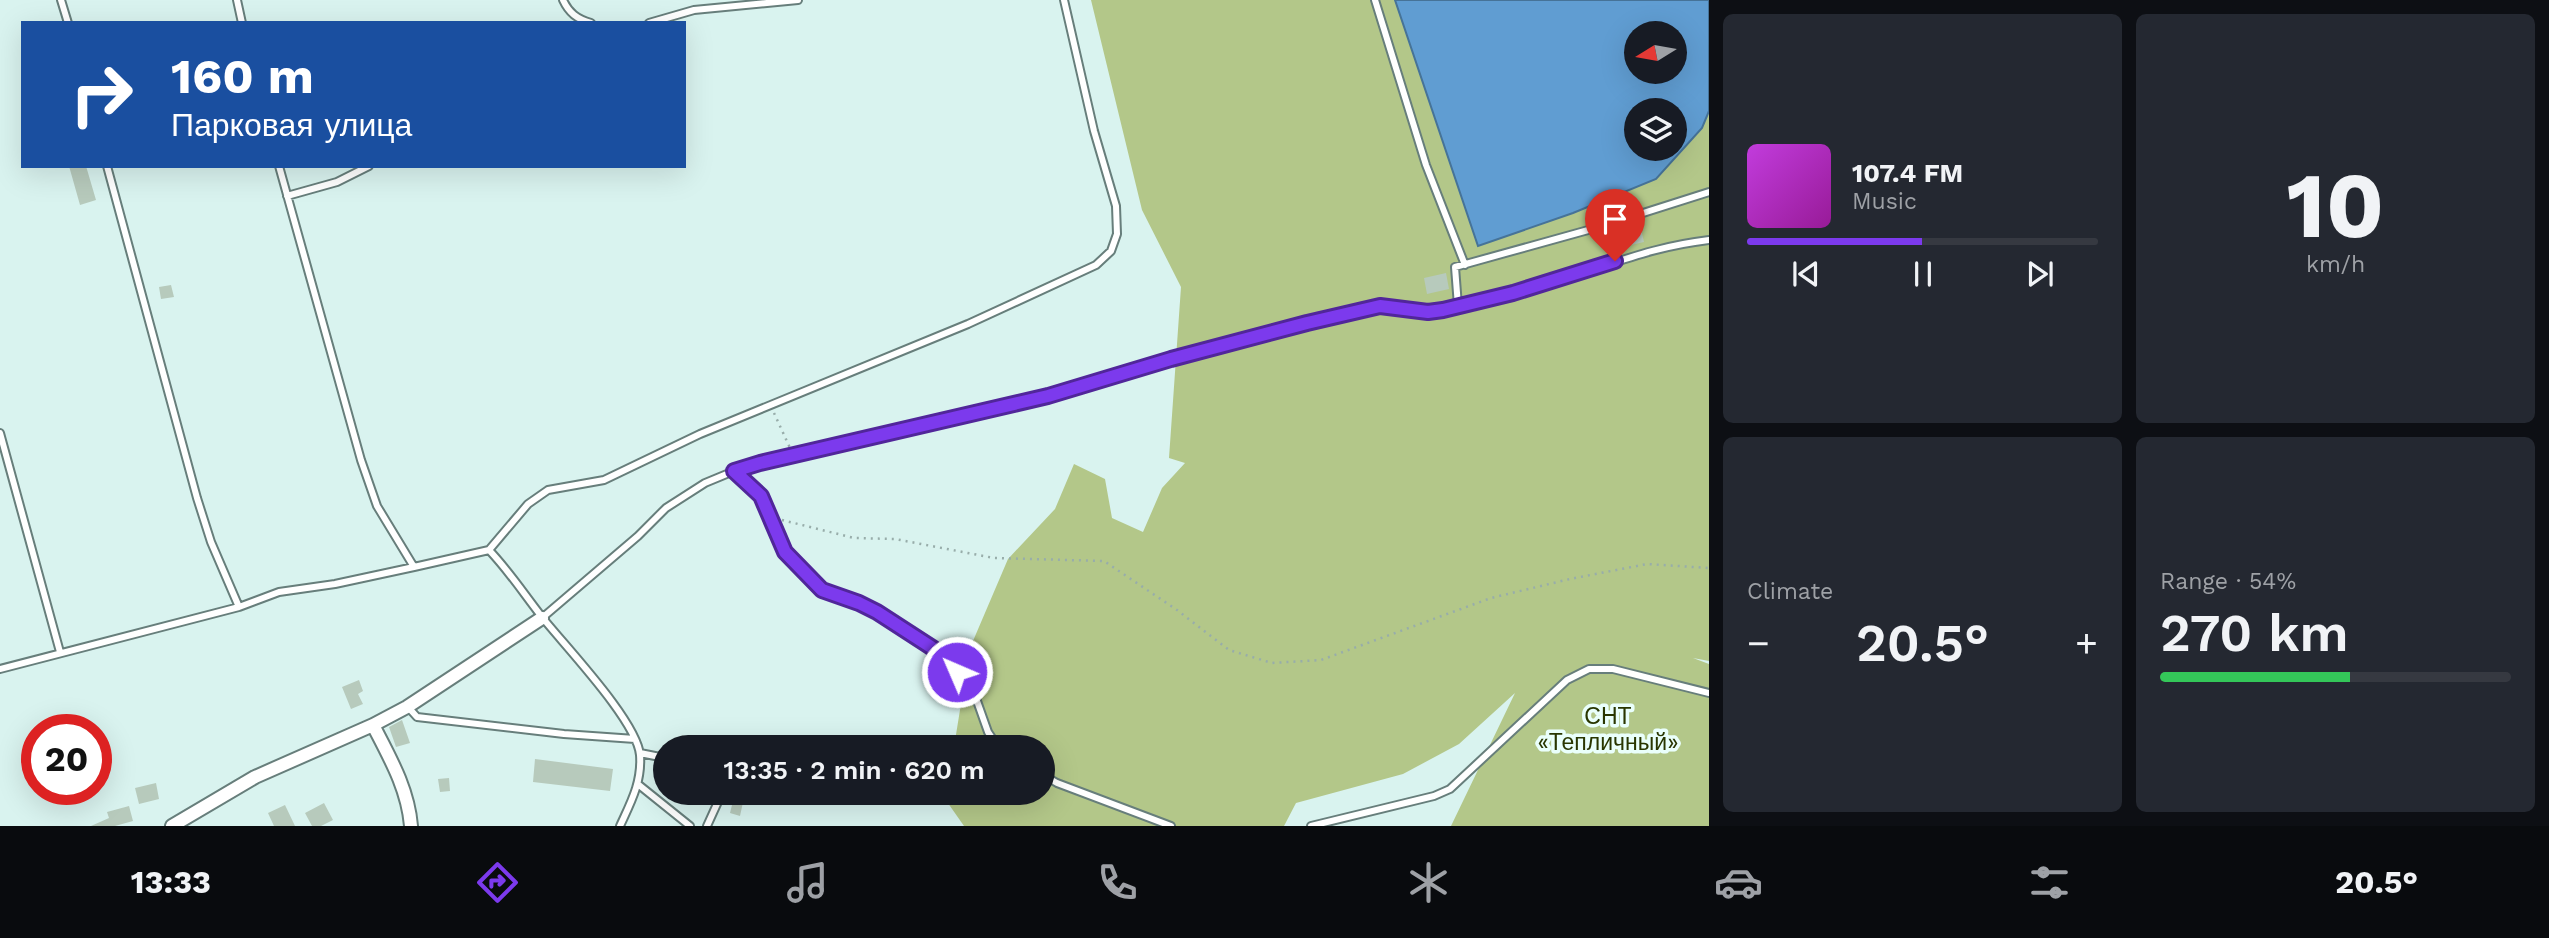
<!DOCTYPE html>
<meta charset="utf-8">
<style>
:root{--surface:#171b24;--page:#242831;--text:#f1f3f6;--muted:#9ea1a6;--line:#363941;--accent:#7c3aed}
body{margin:0;font-family:"Work Sans",sans-serif;background:var(--page);color:var(--text);height:100vh;display:flex;flex-direction:column;font-size:26px;white-space:nowrap}
*{box-sizing:border-box;margin:0}
p{font-size:23px;color:var(--muted)}
.icon{flex:none;width:38px;height:38px;fill:none;stroke:currentColor;stroke-width:2;stroke-linecap:round;stroke-linejoin:round}
.map{position:relative;flex:1;overflow:hidden}
.details{display:flex;flex-direction:column;gap:14px;padding:14px;background:#0d0f14;width:840px}
.details>*{flex:none}
.banner{position:absolute;left:21px;top:21px;width:665px;height:147px;border-radius:0px;box-shadow:0 7px 28px #0002;background:#1a4fa0;color:#fff;overflow:hidden}
.needle{width:46px;rotate:259deg}
.buttons{position:absolute;left:1624px;top:21px;display:grid;gap:14px}
.buttons a{display:grid;place-items:center;width:63px;height:63px;border-radius:50%;background:var(--surface);box-shadow:0 7px 28px #0002;font-size:35px}
.speed{position:absolute;left:21px;top:714px;display:flex;gap:14px;font-size:35px;font-weight:700;text-align:center}
.speed>*{display:grid;place-content:center;width:91px;height:91px;border-radius:50%;background:var(--surface);box-shadow:0 7px 28px #0002;line-height:1}
.speed .limit{border:10px solid #d22;background:#fff;color:#111}
.pin{position:absolute;display:grid;place-items:center;width:60px;height:60px;color:#fff;margin:-72px -30px;border-radius:50% 50% 50% 0;rotate:-45deg;box-shadow:0 0 7px #0007}
.pin .icon{rotate:45deg}
.me{position:absolute;width:77px;margin:-38px;rotate:315deg;stroke-linejoin:round;filter:drop-shadow(0 0 5px #0008)}
.turn{display:flex;align-items:center;gap:24px;height:147px;padding:0 35px;font-size:32px}
.turn .icon{width:91px;height:91px;stroke-width:2.5}
.turn b{display:block;font-size:49px;line-height:60px}
.big{font-size:52px;font-weight:600;line-height:1.1}
.details .card{flex:1;display:flex;flex-direction:column;justify-content:center;gap:10px;min-width:0;padding:0 24px;border-radius:10px;background:var(--page)}
.details .dial{align-items:center;gap:0}
.dial b{font-size:91px;line-height:1}
.song{display:flex;align-items:center;gap:21px}
.cover{width:84px;height:84px;border-radius:10px;background:linear-gradient(135deg,hsl(290 70% 55%),hsl(300 70% 35%))}
.played{height:7px;border-radius:4px;background:linear-gradient(90deg,var(--accent) 50%,var(--line) 50%)}
.keys{display:flex;justify-content:space-around;direction:ltr}
.heat{display:flex;justify-content:space-between;align-items:center;font-size:38px;direction:ltr}
.charge{height:10px;border-radius:5px;background:linear-gradient(90deg,#34c759 54%,var(--line) 0)}
.details .tiles{flex:1;display:grid;gap:14px;grid-template-columns:repeat(2,1fr)}
.trip{position:absolute;left:653px;top:735px;width:402px;height:70px;border-radius:35px;background:var(--surface);box-shadow:0 7px 28px #0002;font-weight:600;line-height:70px;text-align:center}
.menu{display:flex;height:112px;justify-content:space-around;align-items:center;background:#090b0e;color:var(--muted)}
.menu .icon{width:49px;height:49px}
.menu .current{color:var(--accent)}
.menu b{font-size:32px;color:var(--text)}
main{display:flex;flex:1;min-height:0}
.map>svg:first-child{display:block}
.green{fill:#b3c789;fill-rule:evenodd}
.water{fill:#609dd2;stroke:#467398;stroke-width:2;fill-rule:evenodd}
.building{fill:#b7cabc}
.lines{fill:none;stroke-linecap:round;stroke-linejoin:round}
.service-casing{stroke:#677e7b;stroke-width:10}
.minor-casing{stroke:#677e7b;stroke-width:16}
.path{stroke:#98adaa;stroke-width:2.5;stroke-dasharray:2 5;stroke-linecap:butt}
.service{stroke:#fff;stroke-width:6}
.minor{stroke:#fff;stroke-width:12}
.route-casing{stroke:#51269a;stroke-width:18}
.route{stroke:#7c3aed;stroke-width:12}
.labels{text-anchor:middle;dominant-baseline:central;stroke-width:7;stroke-linejoin:round;paint-order:stroke}
.park-label{font-size:23px;fill:#293600;stroke:#eafffb}
</style>
<main>
<div class="map">
<svg width="1709" height="826" viewBox="0 0 1709 826">
<rect width="100%" height="100%" fill="#d9f3ef"/>
<!-- green -->
<path class="green" d="M1091 0H1709V661L1693 658 1709 664V826H1451L1515 693 1459 744 1403 774 1296 803 1284 826H964L943 796V793H1043V747H954L970 648 1008 559 1055 509 1074 464 1105 479 1112 518 1143 532 1162 488 1185 463 1169 458 1181 287 1142 210ZM1636 33H1675V72H1636ZM1636 110H1675V149H1636Z"/>
<!-- water -->
<path class="water" d="M1395 0H1709V111L1702 128 1656 179 1573 213 1478 246ZM1636 33H1675V72H1636ZM1636 110H1675V149H1636Z"/>
<!-- building -->
<path class="building" d="M69 166H86L96 200 80 205Z
M1641 229 1644 242 1631 245 1628 231Z
M1446 273 1449 289 1427 294 1424 278Z
M171 285 174 297 161 299 159 287Z
M359 680 363 691 358 694 363 704 351 709 342 687Z
M402 720 410 743 396 747 389 727Z
M682 735 722 742 721 747H680Z
M535 759 613 769 610 791 533 782Z
M449 778 450 791 440 792 438 779Z
M156 783 159 799 139 804 135 788Z
M735 793H745L740 816 730 813Z
M324 803 333 820 321 826H312L305 813Z
M285 805 295 826H274L268 813Z
M129 806 133 821 115 826H91L109 818 107 812Z"/>
<g class="lines">
<defs>
<path id="service" d="M61 0 68 23
M237 0 242 23
M563 0C569 13 577 19 591 23
M1375 0 1426 165 1465 265
M649 23 694 10 798 0
M107 166 197 498 211 542 239 607
M279 166 361 460 377 506 414 567 489 550C509 571 524 594 542 617 565 646 637 721 640 755 642 782 631 802 620 826
M287 196 337 182 369 166
M1458 306 1455 267 1599 227 1709 192
M0 433 60 652
M734 471 761 496 785 552 823 590 859 603 877 612 948 660 977 701 988 732 998 747
M489 550 528 504 548 490 604 480 700 434 968 324 1096 265 1111 251 1117 234 1116 206 1094 131 1064 0
M542 618 638 536 666 508 705 483 734 471 1048 396 1171 359 1326 318 1380 306 1428 312 1443 310C1488 299 1534 288 1579 274 1626 259 1659 246 1709 240
M0 669 239 607 279 592 335 584 414 567
M408 707 417 717 564 734 635 739
M640 753 665 758
M1043 775 1057 783 1171 826
M639 785 690 826
M707 826 722 793
M1311 826 1434 796 1450 789 1567 680 1589 669H1613L1709 693"/>
<path id="minor" d="M373 725C390 758 408 789 411 826
M172 826 255 777 373 725 407 707 542 618"/>
</defs>
<!-- service casing -->
<use href="#service" class="service-casing"/>
<!-- minor casing -->
<use href="#minor" class="minor-casing"/>
<!-- path -->
<path class="path" d="M774 413 790 448
M782 520 854 538 895 539 994 558 1104 561 1177 610 1229 650 1272 663 1321 660 1491 598 1570 579 1647 564 1709 568"/>
<!-- service -->
<use href="#service" class="service"/>
<!-- minor -->
<use href="#minor" class="minor"/>
</g>
<g class="lines">
<defs>
<path id="route" d="M957 672 948 660 931 647 877 612 859 603 822 590 785 552 761 496 734 471 760 463 1048 396 1171 359 1307 323 1380 306 1428 312 1443 310 1513 293 1615 261"/>
</defs>
<!-- route casing -->
<use href="#route" class="route-casing"/>
<!-- route -->
<use href="#route" class="route"/>
</g>
<g class="labels">
<!-- park labels -->
<g class="park-label">
<text x="1608" y="716">СНТ<tspan x="1608" dy="26">«Тепличный»</tspan></text>
</g>
</g>
</svg>
<div class="buttons">
<a><svg class="needle" viewBox="-14 -14 28 28"><path d="M0-13l5 13h-10z" fill="#e53935"/><path d="M0 13l5-13h-10z" fill="#9ea1a6"/></svg></a>
<a><svg class="icon" aria-label="layers" viewBox="0 0 24 24"><path d="M12 4l9 5-9 5-9-5zM3 14l9 5 9-5"/></svg></a>
</div>
<div class="speed"><div class="limit">20</div></div>
<div class="pin" style="left:1615px;top:261px;background:#d93025"><svg class="icon" aria-label="arrive" viewBox="0 0 24 24"><path d="M6 21V4h12l-3 4 3 4H6"/></svg></div>
<svg class="me" style="left:957px;top:672px" viewBox="-20 -20 40 40"><circle r="17" fill="#7c3aed" stroke="#fff" stroke-width="3"/><path d="M0-11L8 9 0 5-8 9z" fill="#fff"/></svg>
<div class="trip">13:35 · 2 min · 620 m</div>
<div class="banner">
<div class="turn"><svg class="icon" aria-label="right" viewBox="0 0 24 24"><path d="M7 20v-9h11M14 6l5 5-5 5"/></svg><div><b>160 m</b>Парковая улица</div></div>
</div>
</div>
<section class="details">
<div class="tiles">
<div class="card">
<div class="song"><i class="cover"></i><div><b>107.4 FM</b><p>Music</p></div></div>
<div class="played"></div>
<div class="keys"><svg class="icon" aria-label="previous" viewBox="0 0 24 24"><path d="M18 5L8 12l10 7zM5 5v14"/></svg><svg class="icon" aria-label="pause" viewBox="0 0 24 24"><path d="M8 5v14M16 5v14"/></svg><svg class="icon" aria-label="next" viewBox="0 0 24 24"><path d="M6 5l10 7-10 7zM19 5v14"/></svg></div>
</div>
<div class="card dial"><b>10</b><p>km/h</p></div>
<div class="card"><p>Climate</p>
<div class="heat"><a>−</a><b class="big">20.5°</b><a>+</a></div>
</div>
<div class="card"><p>Range · 54%</p><b class="big">270 km</b><div class="charge"></div></div>
</div>
</section>
</main>
<nav class="menu">
<b>13:33</b>
<svg class="icon current" aria-label="directions" viewBox="0 0 24 24"><path d="M12 3l9 9-9 9-9-9zM9 14v-3h6M13 9l2 2-2 2"/></svg>
<svg class="icon" aria-label="music" viewBox="0 0 24 24"><path d="M9 18V5l10-2v13"/><circle cx="6" cy="18" r="3"/><circle cx="16" cy="16" r="3"/></svg>
<svg class="icon" aria-label="phone" viewBox="0 0 24 24"><path d="M5 4h4l2 5-3 2q2 4 5 5l2-3 5 2v4C11 20 4 13 5 4z"/></svg>
<svg class="icon" aria-label="climate" viewBox="0 0 24 24"><path d="M12 3v18M4 7l16 10M4 17L20 7"/></svg>
<svg class="icon" aria-label="car" viewBox="0 0 24 24"><path d="M5 17H2v-5l4-1 3-4h7l3 4 3 1v5h-3M9 17h6M6 11h13"/><circle cx="7" cy="17" r="2"/><circle cx="17" cy="17" r="2"/></svg>
<svg class="icon" aria-label="filters" viewBox="0 0 24 24"><path d="M4 7h16M4 17h16"/><circle cx="9" cy="7" r="2"/><circle cx="15" cy="17" r="2"/></svg>
<b>20.5°</b>
</nav>
